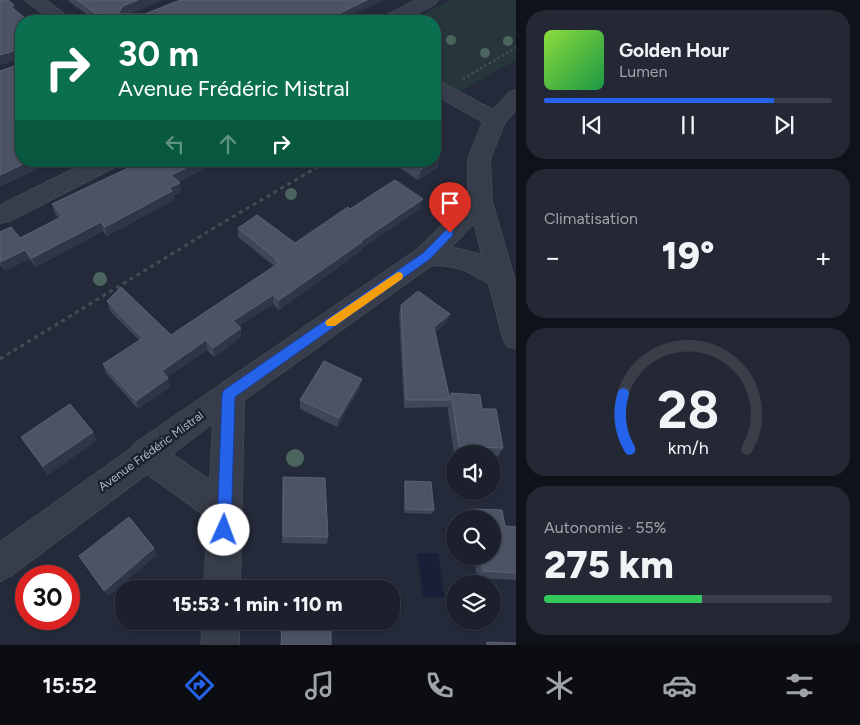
<!DOCTYPE html>
<html lang="fr">
<meta charset="utf-8">
<style>
:root{--surface:#1b202c;--page:#242834;--text:#f1f3f6;--muted:#a0a3a9;--line:#393e48;--accent:#2563eb}
body{margin:0;font-family:Figtree,sans-serif;background:var(--page);color:var(--text);height:100vh;display:flex;flex-direction:column;font-size:19px;white-space:nowrap}
*{box-sizing:border-box;margin:0}
p{font-size:16px;color:var(--muted)}
.icon{flex:none;width:28px;height:28px;fill:none;stroke:currentColor;stroke-width:2;stroke-linecap:round;stroke-linejoin:round}
.map{position:relative;flex:1;overflow:hidden}
.side{display:flex;flex-direction:column;gap:10px;padding:10px;background:#0f1218;width:344px}
.side>*{flex:none}
.banner{position:absolute;left:15px;top:15px;width:426px;height:152px;border-radius:20px;box-shadow:0 1px 4px #0004,0 0 0 1px var(--line);background:#0b6e4f;color:#fff;overflow:hidden}
.controls{position:absolute;left:446px;top:445px;display:grid;gap:10px}
.controls a{display:grid;place-items:center;width:55px;height:55px;border-radius:50%;background:var(--surface);box-shadow:0 1px 4px #0004,0 0 0 1px var(--line);font-size:25px}
.speed{position:absolute;left:15px;top:565px;display:flex;gap:10px;font-size:25px;font-weight:700;text-align:center}
.speed>*{display:grid;place-content:center;width:65px;height:65px;border-radius:50%;background:var(--surface);box-shadow:0 1px 4px #0004,0 0 0 1px var(--line);line-height:1}
.speed .limit{border:8px solid #d22;background:#fff;color:#111}
.pin{position:absolute;display:grid;place-items:center;width:42px;height:42px;color:#fff;margin:-51px -21px;border-radius:50% 50% 50% 0;rotate:-45deg;box-shadow:0 0 5px #0007}
.pin .icon{rotate:45deg}
.me{position:absolute;width:55px;margin:-28px;rotate:2deg;stroke-linejoin:round;filter:drop-shadow(0 0 4px #0008)}
.turn{display:flex;align-items:center;gap:18px;height:105px;padding:0 20px;font-size:22px}
.turn .icon{width:65px;height:65px;stroke-width:2.5}
.turn b{display:block;font-size:35px;line-height:42px}
.lanes{display:flex;align-items:center;height:48px;padding:0 20px;background:#0003;justify-content:center;gap:25px;direction:ltr}
.lanes .off{opacity:.35}
.big{font-size:38px;font-weight:800;line-height:1.1}
.side .tile{flex:1;display:flex;flex-direction:column;justify-content:center;gap:8px;min-width:0;padding:0 18px;border-radius:20px;background:var(--page)}
.side .dial{align-items:center;gap:0}
.dial svg{height:130px;overflow:visible;fill:none;stroke:var(--line);stroke-width:7;stroke-linecap:round;text-anchor:middle}
.dial text{fill:var(--text);stroke:none}
.song{display:flex;align-items:center;gap:15px}
.cover{width:60px;height:60px;border-radius:8px;background:linear-gradient(135deg,hsl(90 70% 55%),hsl(140 70% 35%))}
.played{height:5px;border-radius:2px;background:linear-gradient(90deg,var(--accent) 80%,var(--line) 80%)}
.keys{display:flex;justify-content:space-around;direction:ltr}
.heat{display:flex;justify-content:space-between;align-items:center;font-size:28px;direction:ltr}
.charge{height:8px;border-radius:4px;background:linear-gradient(90deg,#34c759 55%,var(--line) 0)}
.trip{position:absolute;left:115px;top:580px;width:285px;height:50px;border-radius:20px;background:var(--surface);box-shadow:0 1px 4px #0004,0 0 0 1px var(--line);font-weight:800;line-height:50px;text-align:center}
.dock{display:flex;height:80px;justify-content:space-around;align-items:center;background:#0b0d12;color:var(--muted)}
.dock .icon{width:35px;height:35px}
.dock .on{color:var(--accent)}
.dock b{font-size:22px;color:var(--text)}
main{display:flex;flex:1;min-height:0}
.map>svg:first-child{display:block}
.green{fill:#26363b}
.water{fill:#182037}
.lines{fill:none;stroke-linecap:round;stroke-linejoin:round}
.minor-casing{stroke:#404653;stroke-width:2}
.path-far1{stroke:#3e4f53;stroke-width:2.5;stroke-dasharray:2.5 2.5;stroke-linecap:butt}
.path{stroke:#3e4f53;stroke-width:3;stroke-dasharray:4 4;stroke-linecap:butt}
.minor{fill:#373d4a;fill-rule:evenodd}
.tree{fill:#4b655e}
.wall{fill:#3f4658}
.shaded-wall{fill:#2f3647}
.building{fill:#4b5364;stroke:#5c6273}
.route{fill:#2563eb;stroke:#184099}
.slow{fill:#f59e0b}
.labels{text-anchor:middle;dominant-baseline:central;stroke-width:5;stroke-linejoin:round;paint-order:stroke}
.street-label{font-size:12px;fill:#b3b7c6;stroke:#1c222f}
</style>
<main>
<div class="map">
<svg width="517" height="645" viewBox="0 0 517 645">
<rect width="100%" height="100%" fill="#242a3a"/>
<!-- green -->
<path class="green" d="M450 0H516V60L459 92 454 93 435 83V21H410Z"/>
<!-- water -->
<path class="water" d="M417 553H438L444 597H423Z"/>
<g class="lines">
<defs>
<path id="minor" d="M25 0H46L73 21H53Z
M416 0H438L435 4 402 21H380L383 17Z
M435 81 442 83 493 110 510 92 517 90V109L505 122 490 159 492 202 517 287V349L507 346 503 338 489 284C468 271 457 265 432 265L244 400 240 589H204L208 518 147 474 12 575 0 581V542L133 447 134 444 418 249 468 200V159L483 122 435 95ZM474 223 482 255 451 247ZM213 423 210 480 172 454Z
M90 161H120L117 166 9 221 0 223V205Z
M203 621H239V645H201Z"/>
</defs>
<!-- minor casing -->
<use href="#minor" class="minor-casing"/>
<!-- path-far1 -->
<path class="path-far1" d="M463 79 517 47
M324 163 328 161"/>
<!-- path -->
<path class="path" d="M0 359 224 222 326 162"/>
<!-- minor -->
<use href="#minor" class="minor"/>
</g>
<!-- trees -->
<g class="tree">
<circle cx="451" cy="40" r="5"/>
<circle cx="508" cy="41" r="5"/>
<circle cx="485" cy="53" r="5"/>
<circle cx="291" cy="194" r="6"/>
<circle cx="100" cy="279" r="7"/>
<circle cx="295" cy="458" r="9"/>
</g>
<!-- wall -->
<path class="wall" d="M67 0H163L128 14 341 21H96Z
M143 161H219L178 182 181 192 173 196 174 200 107 236 103 231 36 267 29 259 5 271 0 265V232L20 238 59 218 55 214 52 204Z
M398 161H435L438 167 418 180 397 166Z
M423 199 420 209 361 249V251L279 310 273 304 239 326 241 328V337L214 357 207 350 167 377 170 387 138 409 106 373 103 364 139 340 110 311 107 301 171 335 274 266 238 237V228L295 243 350 209Z
M401 305 450 314 447 322 435 332 449 397 451 393 482 409 503 448 498 456H492V454H454L447 405V407L404 408 399 313Z
M360 388 337 427 300 409V400Z
M93 432 96 441 48 475 26 445 21 437Z
M283 477 328 537 327 544 282 543Z
M405 481 434 510 432 514 404 513V485Z
M474 509 502 510 505 526 517 527V580L477 578 474 556H492V519H469V517Z"/>
<!-- shaded-wall -->
<path class="shaded-wall" d="M138 0H163L124 15 120 21 119 12 123 6Z
M367 0H384L341 21H328V19Z
M14 5 17 14 10 6Z
M19 49 21 59 0 65V55Z
M440 156 438 167 418 180 421 169 433 161H435V160Z
M30 161H49L44 164V166L0 187V175Z
M200 161H219L173 185 171 175Z
M180 183 181 192 173 196 174 200 107 236 105 227 169 188Z
M423 199 420 209 361 249V251L279 310V300L361 241Z
M101 222 103 231 36 267 32 258Z
M25 250 29 259 5 271 0 262Z
M273 295V304L234 330 233 321Z
M450 314 447 322 431 336 434 327Z
M241 328V337L214 357 213 348Z
M206 340 207 350 163 380 162 371Z
M168 378 170 387 138 409 136 401Z
M362 379 360 388 337 427 339 418Z
M93 432 96 441 48 475 43 466Z
M154 548 157 555 108 597 104 591Z"/>
<!-- building -->
<path class="building" d="M0 0H8L14 5 10 6 29 21H21V161H30L0 175V71L20 64 19 49 0 55Z
M77 0H138L123 6 119 12 120 14H145L180 0H367L328 19 333 21H107Z
M435 153 440 156 435 160Z
M143 161H200L171 175 180 183 169 188 172 191 105 227 101 222 32 258 25 250 0 262V232L11 227 20 238 63 216 52 204Z
M408 161H433L421 169Z
M395 180 423 199 361 241 362 242 279 300 273 295 233 321 241 328 213 348 206 340 162 371 168 378 136 401 103 364 143 338 107 301 121 287 171 335 279 263 275 260 276 259 238 228 257 215 295 243 348 207 350 209Z
M418 291 450 314 434 327 450 400H406L401 305Z
M324 361 362 379 339 418 300 400Z
M451 393 480 395 482 409H496L503 448 459 446Z
M70 404 93 432 43 466 21 437Z
M283 477 325 478 328 537 283 536Z
M405 481 431 482 434 510 406 509Z
M474 509 502 510 505 526 517 527V573L483 571 481 556H492V519H475Z
M129 517 154 548 104 591 79 556Z
M282 621H331V645H281Z
M487 642 517 643V645H487Z"/>
<!-- route -->
<path class="route" d="M450 229 453 230V235L430 259 235 397 231 530 229 535 224 537 219 535 217 530 222 394 224 390 423 253 446 230Z"/>
<!-- slow -->
<path class="slow" d="M398 272 402 273 403 276 402 279 335 326H327L325 323 327 320Z"/>
<g class="labels">
<!-- street labels -->
<g class="street-label">
<text transform="translate(151 451) rotate(-36)">Avenue Frédéric Mistral</text>
</g>
</g>
</svg>
<div class="controls">
<a><svg class="icon" aria-label="sound" viewBox="0 0 24 24"><path d="M4 9h4l5-4v14l-5-4H4zM17 9q2 3 0 6"/></svg></a>
<a><svg class="icon" aria-label="search" viewBox="0 0 24 24"><circle cx="10" cy="10" r="6"/><path d="M15 15l6 6"/></svg></a>
<a><svg class="icon" aria-label="layers" viewBox="0 0 24 24"><path d="M12 4l9 5-9 5-9-5zM3 14l9 5 9-5"/></svg></a>
</div>
<div class="speed"><div class="limit">30</div></div>
<div class="pin" style="left:450px;top:233px;background:#d93025"><svg class="icon" aria-label="arrive" viewBox="0 0 24 24"><path d="M6 21V4h12l-3 4 3 4H6"/></svg></div>
<svg class="me" style="left:224px;top:530px" viewBox="-20 -20 40 40"><circle r="19" fill="#fff"/><path d="M0-13L10 11 0 6-10 11z" fill="#2563eb"/></svg>
<div class="trip">15:53 · 1 min · 110 m</div>
<div class="banner">
<div class="turn"><svg class="icon" aria-label="right" viewBox="0 0 24 24"><path d="M7 20v-9h11M14 6l5 5-5 5"/></svg><div><b>30 m</b>Avenue Frédéric Mistral</div></div>
<div class="lanes"><svg class="icon off" aria-label="left" viewBox="0 0 24 24"><path d="M17 20v-9H6M10 6l-5 5 5 5"/></svg><svg class="icon off" aria-label="ahead" viewBox="0 0 24 24"><path d="M12 20V5M6 11l6-6 6 6"/></svg><svg class="icon" aria-label="right" viewBox="0 0 24 24"><path d="M7 20v-9h11M14 6l5 5-5 5"/></svg></div>
</div>
</div>
<section class="side">
<div class="tile">
<div class="song"><i class="cover"></i><div><b>Golden Hour</b><p>Lumen</p></div></div>
<div class="played"></div>
<div class="keys"><svg class="icon" aria-label="previous" viewBox="0 0 24 24"><path d="M18 5L8 12l10 7zM5 5v14"/></svg><svg class="icon" aria-label="pause" viewBox="0 0 24 24"><path d="M8 5v14M16 5v14"/></svg><svg class="icon" aria-label="next" viewBox="0 0 24 24"><path d="M6 5l10 7-10 7zM19 5v14"/></svg></div>
</div>
<div class="tile"><p>Climatisation</p>
<div class="heat"><a>−</a><b class="big">19°</b><a>+</a></div>
</div>
<div class="tile dial"><svg viewBox="0 0 100 80">
<path d="M14 69A42 42 0 1 1 86 69"/>
<path d="M14 69A42 42 0 0 1 10 35" stroke="#2563eb"/>
<text x="50" y="56" font-size="32" font-weight="700">28</text>
<text x="50" y="72" font-size="11">km/h</text>
</svg></div>
<div class="tile"><p>Autonomie · 55%</p><b class="big">275 km</b><div class="charge"></div></div>
</section>
</main>
<nav class="dock">
<b>15:52</b>
<svg class="icon on" aria-label="directions" viewBox="0 0 24 24"><path d="M12 3l9 9-9 9-9-9zM9 14v-3h6M13 9l2 2-2 2"/></svg>
<svg class="icon" aria-label="music" viewBox="0 0 24 24"><path d="M9 18V5l10-2v13"/><circle cx="6" cy="18" r="3"/><circle cx="16" cy="16" r="3"/></svg>
<svg class="icon" aria-label="phone" viewBox="0 0 24 24"><path d="M5 4h4l2 5-3 2q2 4 5 5l2-3 5 2v4C11 20 4 13 5 4z"/></svg>
<svg class="icon" aria-label="climate" viewBox="0 0 24 24"><path d="M12 3v18M4 7l16 10M4 17L20 7"/></svg>
<svg class="icon" aria-label="car" viewBox="0 0 24 24"><path d="M5 17H2v-5l4-1 3-4h7l3 4 3 1v5h-3M9 17h6M6 11h13"/><circle cx="7" cy="17" r="2"/><circle cx="17" cy="17" r="2"/></svg>
<svg class="icon" aria-label="filters" viewBox="0 0 24 24"><path d="M4 7h16M4 17h16"/><circle cx="9" cy="7" r="2"/><circle cx="15" cy="17" r="2"/></svg>
</nav>
